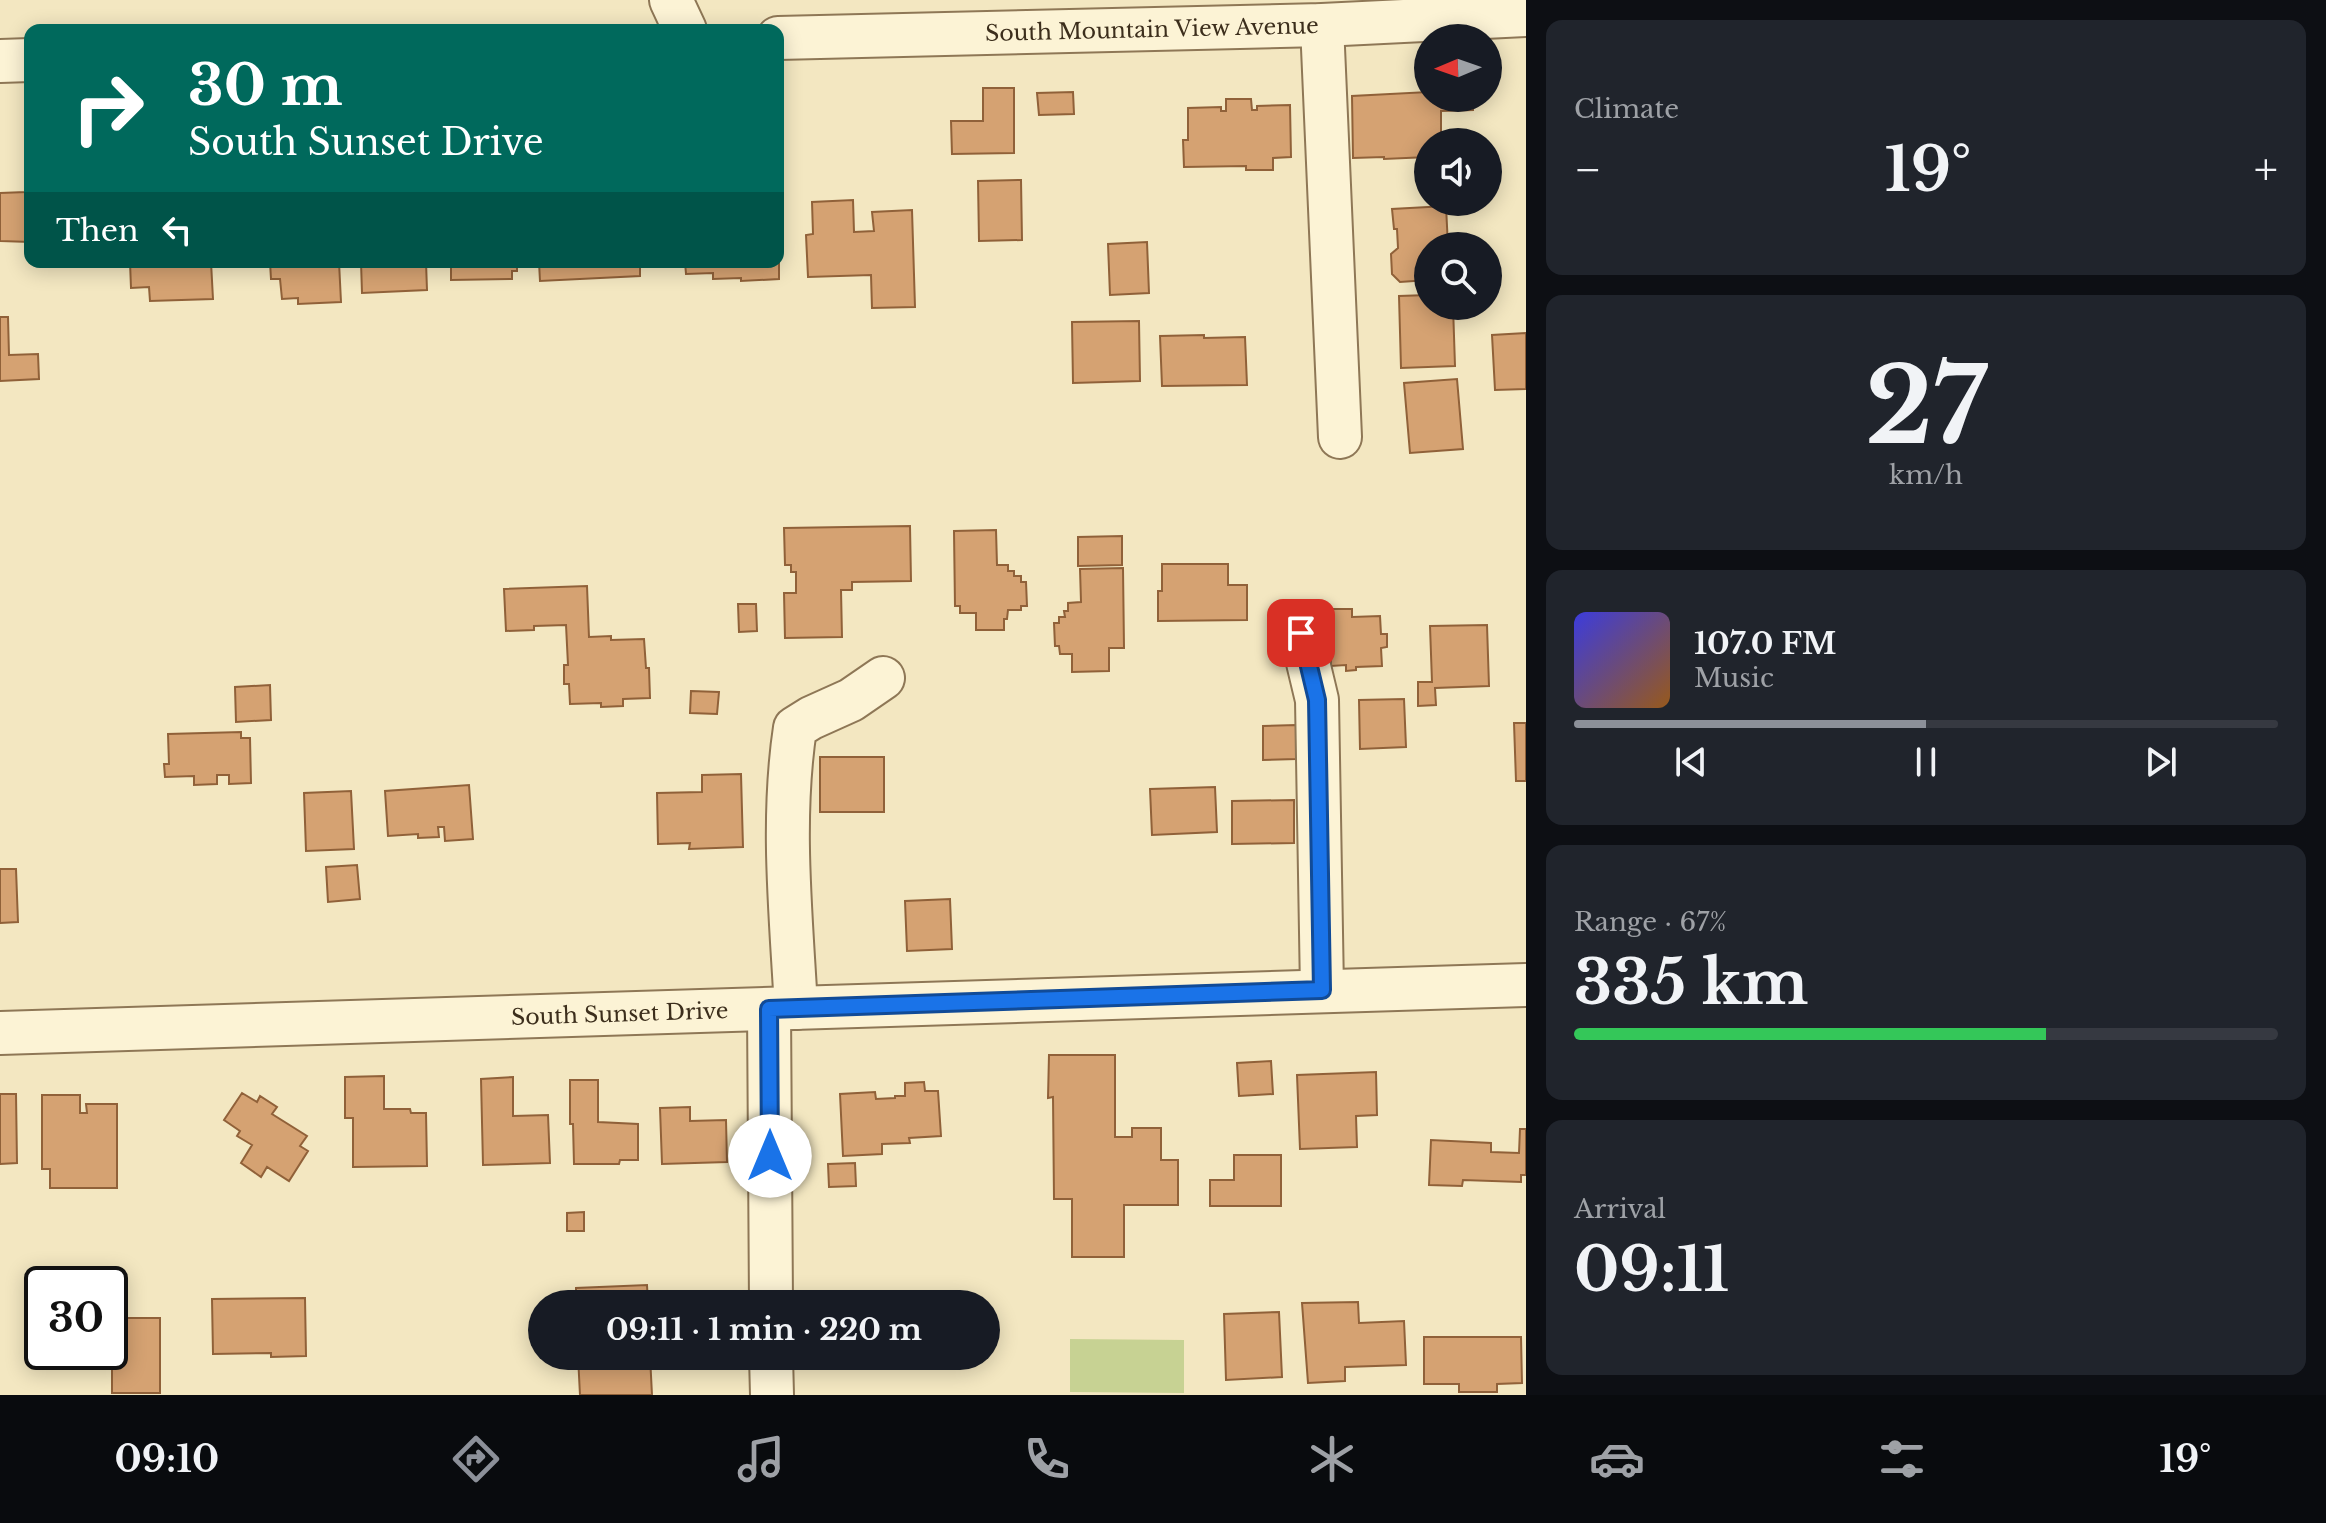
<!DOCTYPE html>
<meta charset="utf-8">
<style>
:root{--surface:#171b24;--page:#20242c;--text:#f1f3f6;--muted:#9ea1a6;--line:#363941;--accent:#8c9099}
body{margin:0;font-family:"Libre Baskerville",serif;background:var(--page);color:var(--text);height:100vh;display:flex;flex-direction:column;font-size:30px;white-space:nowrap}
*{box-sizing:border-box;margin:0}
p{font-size:26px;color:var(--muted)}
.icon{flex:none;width:44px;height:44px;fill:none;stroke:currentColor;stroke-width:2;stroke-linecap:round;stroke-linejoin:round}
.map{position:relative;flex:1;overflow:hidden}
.panel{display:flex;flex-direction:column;gap:20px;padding:20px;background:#0d0f14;width:800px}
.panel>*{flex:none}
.guide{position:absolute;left:24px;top:24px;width:760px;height:244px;border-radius:16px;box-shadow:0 4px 20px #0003;background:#00695c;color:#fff;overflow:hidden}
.needle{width:52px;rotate:268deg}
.buttons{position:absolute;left:1414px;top:24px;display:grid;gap:16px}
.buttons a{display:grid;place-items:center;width:88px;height:88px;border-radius:50%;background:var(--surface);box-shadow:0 4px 20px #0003;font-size:40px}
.speed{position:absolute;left:24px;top:1266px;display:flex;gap:16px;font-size:40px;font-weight:700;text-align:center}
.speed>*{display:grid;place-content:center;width:104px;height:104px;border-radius:50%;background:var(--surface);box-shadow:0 4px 20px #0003;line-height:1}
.speed .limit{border:4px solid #111;border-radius:12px;background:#fff;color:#111}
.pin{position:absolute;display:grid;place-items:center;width:68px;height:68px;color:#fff;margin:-34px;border-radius:16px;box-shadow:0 4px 12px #0006}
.me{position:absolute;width:88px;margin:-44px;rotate:0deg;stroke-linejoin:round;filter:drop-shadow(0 0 6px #0008)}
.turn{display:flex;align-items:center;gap:28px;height:168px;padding:0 32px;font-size:36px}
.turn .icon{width:104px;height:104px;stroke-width:2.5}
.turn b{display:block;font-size:56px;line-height:68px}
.then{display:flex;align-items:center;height:76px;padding:0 32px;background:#0003;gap:16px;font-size:30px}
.big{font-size:60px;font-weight:800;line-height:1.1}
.panel .widget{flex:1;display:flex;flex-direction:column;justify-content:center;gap:12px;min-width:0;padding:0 28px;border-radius:16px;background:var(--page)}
.panel .dial{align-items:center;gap:0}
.dial b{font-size:104px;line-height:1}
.song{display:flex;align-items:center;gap:24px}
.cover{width:96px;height:96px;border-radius:12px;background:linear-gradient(135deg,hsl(240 70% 55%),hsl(30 70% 35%))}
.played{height:8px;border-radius:4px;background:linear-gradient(90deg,var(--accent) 50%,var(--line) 50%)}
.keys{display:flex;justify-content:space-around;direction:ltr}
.heat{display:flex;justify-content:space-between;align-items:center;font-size:44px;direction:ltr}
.charge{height:12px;border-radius:6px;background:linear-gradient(90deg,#34c759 67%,var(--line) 0)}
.trip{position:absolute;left:528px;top:1290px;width:472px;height:80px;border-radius:40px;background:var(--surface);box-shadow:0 4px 20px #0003;font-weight:800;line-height:80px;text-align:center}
.tab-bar{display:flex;height:128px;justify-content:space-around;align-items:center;background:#090b0e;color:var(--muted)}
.tab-bar .icon{width:56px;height:56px}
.tab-bar .current{color:var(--accent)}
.tab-bar b{font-size:36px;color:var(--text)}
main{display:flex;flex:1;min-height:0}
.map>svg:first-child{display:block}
.green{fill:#c7d293}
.building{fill:#d5a272;stroke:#906139;stroke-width:2}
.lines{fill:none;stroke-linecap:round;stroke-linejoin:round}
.minor-casing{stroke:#8e7756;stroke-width:46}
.minor{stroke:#fcf3d5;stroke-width:42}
.route-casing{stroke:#114b97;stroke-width:20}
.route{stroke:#1a73e8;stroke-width:14}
.labels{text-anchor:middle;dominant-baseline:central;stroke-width:8;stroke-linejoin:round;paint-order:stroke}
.street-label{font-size:22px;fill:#3c2e1c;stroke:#f9f0d1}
</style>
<main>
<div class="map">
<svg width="1526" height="1395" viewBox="0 0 1526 1395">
<rect width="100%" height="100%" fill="#f3e7c1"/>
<!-- green -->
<path class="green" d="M1070 1339 1184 1340V1393L1070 1392Z"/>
<!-- building -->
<path class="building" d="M983 88H1014V153L952 154 951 121H983Z
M1073 92 1074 114 1039 115 1037 93Z
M1428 92V98H1473V110L1441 111V142H1428V157L1384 159V157L1353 158 1352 96Z
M1226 99H1251L1252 110H1257V106L1290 105 1291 157 1273 158V170H1246V166L1184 167 1183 140H1188V108L1221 107V111H1226Z
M26 157H30V242L0 241V193L26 192Z
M1021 180 1022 240 979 241 978 181Z
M853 200 854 232 874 231 872 212 912 210 915 307 872 308 871 275 808 277 806 235 813 234 812 202Z
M1446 206 1448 246H1428V280L1400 282 1392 274 1391 254 1398 248 1397 229H1394L1392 209Z
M1147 242 1149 293 1110 295 1108 244Z
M779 254V279L741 281V278L713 279V273L686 274 685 262H778Z
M130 262H211L213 299 150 301 149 287 131 288Z
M270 262H339L341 302 298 304V298L282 299 280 279H271Z
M361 262H426L427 290 362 293Z
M451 262H517V271H512V279L451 280Z
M539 262H640V276L540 281Z
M1428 295V306H1453L1455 366 1401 368 1399 296Z
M0 317H8L9 355 38 354 39 379 0 381Z
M1139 321 1140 381 1073 383 1072 322Z
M1526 333V389L1495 390 1492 335Z
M1204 335V338L1245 337 1247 385 1162 386 1160 336Z
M1457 379 1463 449 1410 453 1404 383Z
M910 526 911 581 852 582V590H841L842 637 785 638 784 593H796V572H791V565H785L784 528Z
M996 530 997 565H1008V571H1014V576H1021V582H1026L1027 606H1021V610H1008L1007 619H1004V630H976V613H960V606H955L954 531Z
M1122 536V565L1078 566V537Z
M1162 564H1228V585H1247V620L1158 621V591H1162Z
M1123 568 1124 648H1109V671L1072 672V654H1060L1059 646H1055L1054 623H1059V617H1065L1064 611H1068V603L1081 602 1080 569Z
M587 586 589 637 611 636V640L644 639 646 668H649L650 698 623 699V706L601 707V703L570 704 569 684H564V665H568L566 625 534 626V630L506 631 504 589Z
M738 604H756L757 631 739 632Z
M1330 609H1352V617L1380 616 1381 634H1387V647L1381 648 1382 666 1356 667V670L1346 671V665L1331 666Z
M1487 625 1489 686 1435 688 1436 705 1418 706V682H1432L1430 626Z
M270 685 271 720 236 722 235 687Z
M691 691 719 692 717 714 690 713Z
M1404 699 1406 747 1360 749 1359 700Z
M1514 723H1526V781H1516Z
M1296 725V759L1263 760V726Z
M241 732V738H250L251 783 229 784V775H217V784L194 785V776L165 777 164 764H169L168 734Z
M820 757H884V812H820Z
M741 774 743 847 689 849 690 843 658 844 657 793 702 792V775Z
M469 785 473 839 445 841 444 827H438L439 837 418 838V834L388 836 385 791Z
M1215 787 1217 832 1152 835 1150 789Z
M351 791 354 849 306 851 304 793Z
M1294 800V843L1232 844V801Z
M357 865 360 899 328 902 326 867Z
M0 869H16L18 922 0 923Z
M950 899 952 949 907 951 905 901Z
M1049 1055H1115V1137H1132V1128H1161V1160H1178V1205H1124V1257H1072V1199H1054L1053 1097 1048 1098Z
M1271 1061 1273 1094 1239 1096 1237 1063Z
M1376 1072 1377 1115 1356 1116 1357 1147 1300 1149 1297 1075Z
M384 1076V1109H410L411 1113H426L427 1166 353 1167V1118H345V1077Z
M513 1077V1116L548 1115 550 1163 483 1165 481 1079Z
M570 1080H598V1122L638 1124V1160H620L619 1164H574L573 1124H570Z
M924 1082 925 1091H938L941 1136 909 1138 910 1143 882 1144V1154L843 1156 840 1094 875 1092 876 1099 895 1098V1096H905V1083Z
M242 1093 257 1102 260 1096 277 1107 272 1114 307 1136 300 1146 308 1151 289 1181 267 1167 261 1177 241 1163 252 1145 237 1136 240 1131 224 1120Z
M0 1094H16L17 1163 0 1164Z
M42 1095H80V1113H87L86 1104H117V1188H50V1169H42Z
M690 1107V1121L726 1120 727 1162 662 1164 660 1108Z
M1520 1129H1526V1175H1521V1182L1463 1180 1462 1186 1429 1185 1431 1140 1491 1143V1152L1519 1153Z
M1234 1155H1281V1206H1210V1180H1234Z
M855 1163 856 1186 829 1187 828 1164Z
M584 1212V1231H567V1213Z
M647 1285 648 1304H576V1288Z
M305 1298 306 1356 271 1357V1353L213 1354 212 1299Z
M1358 1302 1359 1323 1404 1321 1406 1365 1345 1367V1381L1308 1383 1302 1303Z
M1279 1312 1282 1377 1226 1380 1224 1314Z
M110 1318H160V1393H112V1365L55 1364V1352H110Z
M1424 1337H1521L1522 1383 1497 1384V1392H1459V1384H1424Z
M578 1356H650L652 1395H580Z"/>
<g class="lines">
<defs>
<g id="minor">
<path d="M671 0 685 30"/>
<path d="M1322 25 1340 437"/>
<path id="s1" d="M778 38 1322 25 1526 15"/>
<path d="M0 61 30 60"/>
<path d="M1301 633 1317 700 1322 990"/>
<path d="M796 1008C791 915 781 821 795 728L811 718 851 700 883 678"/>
<path d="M769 1009 771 1304"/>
<path id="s2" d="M0 1033 1526 985"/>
<path d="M771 1356 772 1395"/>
</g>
</defs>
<!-- minor casing -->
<use href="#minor" class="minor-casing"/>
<!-- minor -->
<use href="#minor" class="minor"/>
</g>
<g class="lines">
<defs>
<path id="route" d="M770 1156 769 1009 1322 990 1317 700 1301 633"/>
</defs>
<!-- route casing -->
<use href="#route" class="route-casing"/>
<!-- route -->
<use href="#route" class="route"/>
</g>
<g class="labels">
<!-- street labels -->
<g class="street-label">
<text stroke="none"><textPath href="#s1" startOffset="374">South Mountain View Avenue</textPath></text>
<text stroke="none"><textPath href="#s2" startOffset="620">South Sunset Drive</textPath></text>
</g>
</g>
</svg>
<div class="buttons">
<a><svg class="needle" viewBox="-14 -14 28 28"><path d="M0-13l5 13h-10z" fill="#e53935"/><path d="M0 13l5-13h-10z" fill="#9ea1a6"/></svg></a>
<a><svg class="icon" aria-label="sound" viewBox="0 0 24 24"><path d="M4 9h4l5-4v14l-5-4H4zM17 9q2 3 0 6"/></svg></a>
<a><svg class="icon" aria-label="search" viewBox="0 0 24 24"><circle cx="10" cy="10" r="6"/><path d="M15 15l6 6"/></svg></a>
</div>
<div class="speed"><div class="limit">30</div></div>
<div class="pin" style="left:1301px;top:633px;background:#d93025"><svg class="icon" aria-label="arrive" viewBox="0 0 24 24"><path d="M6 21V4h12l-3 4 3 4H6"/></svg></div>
<svg class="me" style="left:770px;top:1156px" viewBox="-20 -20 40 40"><circle r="19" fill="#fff"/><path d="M0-13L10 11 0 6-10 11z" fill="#1a73e8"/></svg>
<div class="trip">09:11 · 1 min · 220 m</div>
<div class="guide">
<div class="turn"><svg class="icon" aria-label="right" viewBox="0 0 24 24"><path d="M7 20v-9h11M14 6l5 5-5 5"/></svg><div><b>30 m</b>South Sunset Drive</div></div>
<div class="then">Then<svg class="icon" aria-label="left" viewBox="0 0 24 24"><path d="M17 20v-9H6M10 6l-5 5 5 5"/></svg></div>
</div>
</div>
<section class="panel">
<div class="widget"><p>Climate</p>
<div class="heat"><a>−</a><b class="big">19°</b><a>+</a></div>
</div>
<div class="widget dial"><b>27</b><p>km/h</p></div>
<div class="widget">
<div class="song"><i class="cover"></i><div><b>107.0 FM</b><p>Music</p></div></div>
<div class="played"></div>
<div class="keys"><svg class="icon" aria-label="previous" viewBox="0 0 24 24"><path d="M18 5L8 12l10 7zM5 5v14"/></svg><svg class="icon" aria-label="pause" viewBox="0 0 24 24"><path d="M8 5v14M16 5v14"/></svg><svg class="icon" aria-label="next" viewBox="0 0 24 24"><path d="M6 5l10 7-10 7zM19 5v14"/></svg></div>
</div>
<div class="widget"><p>Range · 67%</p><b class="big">335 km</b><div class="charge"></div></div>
<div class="widget"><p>Arrival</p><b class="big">09:11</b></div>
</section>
</main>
<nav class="tab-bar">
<b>09:10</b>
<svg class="icon current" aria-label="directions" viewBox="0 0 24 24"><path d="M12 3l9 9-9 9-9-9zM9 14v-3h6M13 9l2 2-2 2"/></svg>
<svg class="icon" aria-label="music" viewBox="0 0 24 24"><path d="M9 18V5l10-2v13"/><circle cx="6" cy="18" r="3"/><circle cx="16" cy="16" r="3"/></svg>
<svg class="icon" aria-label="phone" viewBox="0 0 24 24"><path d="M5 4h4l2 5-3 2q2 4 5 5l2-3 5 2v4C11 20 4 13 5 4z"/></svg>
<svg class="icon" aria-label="climate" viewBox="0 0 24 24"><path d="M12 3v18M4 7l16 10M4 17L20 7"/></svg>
<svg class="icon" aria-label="car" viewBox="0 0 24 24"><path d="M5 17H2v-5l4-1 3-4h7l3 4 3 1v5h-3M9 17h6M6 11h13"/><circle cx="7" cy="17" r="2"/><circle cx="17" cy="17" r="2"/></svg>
<svg class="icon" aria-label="filters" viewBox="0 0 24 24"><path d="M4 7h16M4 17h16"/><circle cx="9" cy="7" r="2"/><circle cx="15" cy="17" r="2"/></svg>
<b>19°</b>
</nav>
